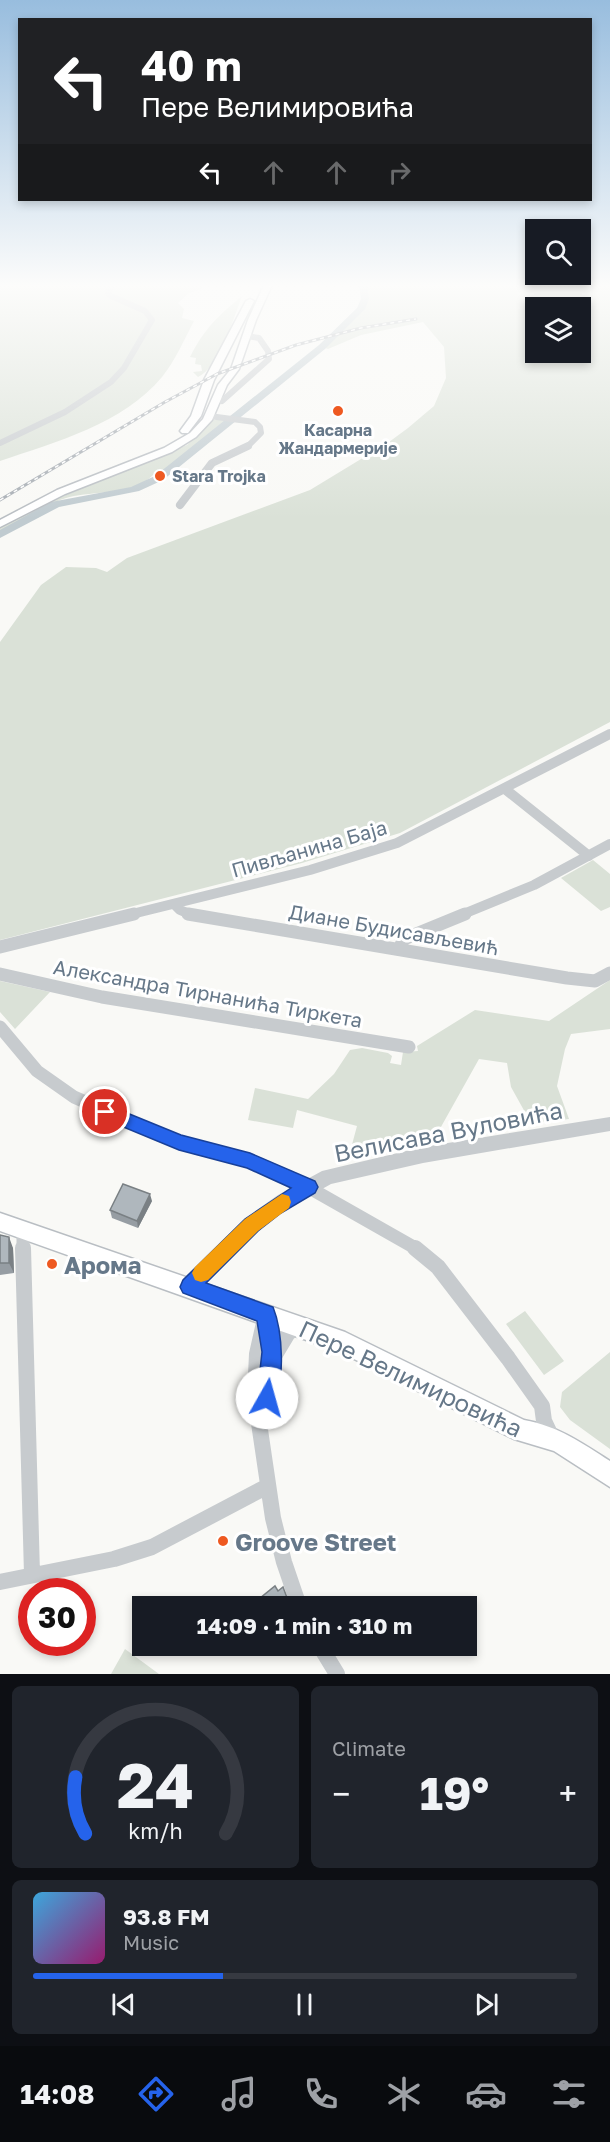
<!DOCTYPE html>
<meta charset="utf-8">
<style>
:root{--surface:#171b24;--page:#20242c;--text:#f1f3f6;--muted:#9ea1a6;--line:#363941;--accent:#2563eb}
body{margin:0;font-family:"Golos Text",sans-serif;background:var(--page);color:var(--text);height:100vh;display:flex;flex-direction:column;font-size:22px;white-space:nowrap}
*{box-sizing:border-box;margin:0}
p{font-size:20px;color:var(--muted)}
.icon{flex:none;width:33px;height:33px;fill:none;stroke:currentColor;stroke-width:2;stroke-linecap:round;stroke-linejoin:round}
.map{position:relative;height:1674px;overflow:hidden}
.details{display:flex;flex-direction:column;gap:12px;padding:12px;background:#0d0f14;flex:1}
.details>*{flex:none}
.banner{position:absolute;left:18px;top:18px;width:574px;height:183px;border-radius:0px;box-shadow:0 3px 9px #0003;background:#202124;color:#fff;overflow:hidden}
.controls{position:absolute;left:525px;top:219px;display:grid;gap:12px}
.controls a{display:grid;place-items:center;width:66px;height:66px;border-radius:0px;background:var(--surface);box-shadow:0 3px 9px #0003;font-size:30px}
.speed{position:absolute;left:18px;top:1578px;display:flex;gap:12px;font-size:30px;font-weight:700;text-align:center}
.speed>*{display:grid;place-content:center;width:78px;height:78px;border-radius:50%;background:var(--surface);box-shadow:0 3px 9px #0003;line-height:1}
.speed .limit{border:9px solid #d22;background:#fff;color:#111}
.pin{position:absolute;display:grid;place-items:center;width:51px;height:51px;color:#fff;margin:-26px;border:3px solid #fff;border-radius:50%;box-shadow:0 2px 6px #0007}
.me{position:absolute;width:66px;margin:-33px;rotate:7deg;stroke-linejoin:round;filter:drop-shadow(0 0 4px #0008)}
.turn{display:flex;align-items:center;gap:21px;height:126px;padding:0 24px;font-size:27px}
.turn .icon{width:78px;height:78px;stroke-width:2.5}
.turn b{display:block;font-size:42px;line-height:51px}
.lanes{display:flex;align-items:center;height:57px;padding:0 24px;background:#0003;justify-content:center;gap:30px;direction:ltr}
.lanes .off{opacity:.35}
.big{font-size:45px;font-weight:700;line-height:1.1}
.details .widget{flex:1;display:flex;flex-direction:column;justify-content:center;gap:9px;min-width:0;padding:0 21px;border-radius:9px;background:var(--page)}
.details .dial{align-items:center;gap:0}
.dial svg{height:156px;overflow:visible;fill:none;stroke:var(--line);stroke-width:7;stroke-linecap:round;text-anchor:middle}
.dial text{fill:var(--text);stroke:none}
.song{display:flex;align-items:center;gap:18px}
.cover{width:72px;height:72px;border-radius:9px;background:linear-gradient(135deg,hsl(200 70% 55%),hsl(320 70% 35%))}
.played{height:6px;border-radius:3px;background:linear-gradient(90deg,var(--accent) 35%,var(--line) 35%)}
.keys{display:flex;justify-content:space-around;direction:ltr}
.heat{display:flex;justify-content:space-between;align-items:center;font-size:33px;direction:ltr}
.details .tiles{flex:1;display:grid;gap:12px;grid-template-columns:1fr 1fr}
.widget:last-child{grid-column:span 2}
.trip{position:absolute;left:132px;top:1596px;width:345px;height:60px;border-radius:0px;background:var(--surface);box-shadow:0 3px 9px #0003;font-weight:700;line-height:60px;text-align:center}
.dock{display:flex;height:96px;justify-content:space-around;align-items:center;background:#090b0e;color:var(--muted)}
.dock .icon{width:42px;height:42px}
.dock .current{color:var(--accent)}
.dock b{font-size:27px;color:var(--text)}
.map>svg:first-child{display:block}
.green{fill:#dae1d7;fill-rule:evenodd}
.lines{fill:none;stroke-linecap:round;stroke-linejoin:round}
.river{fill:#c0cbd0;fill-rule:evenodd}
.secondary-casing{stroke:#b9bec3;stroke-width:3}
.minor-far4{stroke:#c7cbce;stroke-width:6}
.minor-far3{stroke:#c7cbce;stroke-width:8}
.minor-far2{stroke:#c7cbce;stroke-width:10}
.minor-far1{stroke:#c7cbce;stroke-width:13}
.minor{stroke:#c7cbce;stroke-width:16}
.tertiary{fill:#c7cbce;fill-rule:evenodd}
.secondary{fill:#fff;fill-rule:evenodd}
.rail-casing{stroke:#a7adb3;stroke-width:3}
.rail{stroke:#fff;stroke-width:1.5;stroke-dasharray:4;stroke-linecap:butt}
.wall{fill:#969da3}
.shaded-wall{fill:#7a8084}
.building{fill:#afb7bd;stroke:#7a8084;stroke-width:1.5}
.route{fill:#2563eb;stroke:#184099;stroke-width:1.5}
.slow{fill:#f59e0b}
.poi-dot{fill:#ee5921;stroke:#fff;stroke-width:2}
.labels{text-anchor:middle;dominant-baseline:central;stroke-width:6;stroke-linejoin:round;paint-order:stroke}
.far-poi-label{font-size:16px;font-weight:bold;fill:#667889;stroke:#fff}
.street-label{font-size:20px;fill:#667889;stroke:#fff}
.near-street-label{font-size:24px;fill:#667889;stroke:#fff}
.near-poi-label{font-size:24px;font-weight:bold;fill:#667889;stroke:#fff;text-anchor:start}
</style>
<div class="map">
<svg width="610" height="1674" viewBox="0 0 610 1674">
<rect width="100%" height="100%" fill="#f9f9f6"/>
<!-- green -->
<path class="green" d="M0 285H202V289L189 293 178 303 184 309 182 318 194 321C184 340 175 361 162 377 123 424 56 442 0 461Z
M363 285H610V722L400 833 302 863 0 940V642L41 585 66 567 96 568 107 572 127 558 310 490 389 442 408 428 434 406 446 378 444 347 423 322 361 335 328 349 322 347C338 331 373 310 363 285ZM536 308H580V352H536Z
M242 296C234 317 219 368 198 377L193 372 202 371 201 365 195 364 196 358 190 357C204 329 218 316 242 296Z
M230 419 163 472 156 471C140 495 99 491 74 496 48 501 23 521 0 534V528L49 502 187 445 213 420Z
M593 860 610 874V907L601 911 561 878Z
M610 980V1029L571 1034 565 1049 557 1086 569 1119 531 1123 511 1087 507 1063 479 1059 437 1134 350 1152 357 1126 297 1110 293 1128 248 1120 255 1088 308 1099 334 1074 350 1050 362 1048 388 1053 392 1056 390 1063 401 1065 403 1052 418 1051 417 1046 475 1010 549 1021Z
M0 981 50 992 15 1029 0 1012Z
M525 1311 564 1361 544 1375 506 1324Z
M610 1352V1449L570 1420 560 1407 562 1392Z
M125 1649 159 1674H111Z"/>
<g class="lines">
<!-- river -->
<path class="river" d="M359 285H367L369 299 365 309 325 349 163 480 139 491 59 507 0 538V530L51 502 131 487 155 476 319 345 357 308 361 299Z"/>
<defs>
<path id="secondary" d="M264 285H272L256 320 239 369 227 385 212 420 196 437 172 452 65 494 0 527V520L57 490 164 448 190 433 203 419 218 385 231 369 248 320Z
M250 299 254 301 214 380 201 416 188 433H182L180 431 191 416 204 380 246 301Z
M0 1213 345 1332 524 1420C558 1426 582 1443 610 1461V1487L554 1451 514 1439 340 1352 0 1231Z"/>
</defs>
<!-- secondary casing -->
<use href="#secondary" class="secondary-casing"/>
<!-- minor-far4 -->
<path class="minor-far4" d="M222 401 269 359 268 351 259 338 247 336
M209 416 255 422 260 427 261 433 247 447
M0 443 65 412 111 382 124 368 152 320 145 311 111 296 108 293 111 285"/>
<!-- minor-far3 -->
<path class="minor-far3" d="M180 505 212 463 248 446"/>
<!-- minor-far2 -->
<path class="minor-far2" d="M505 789 589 856
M174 904 180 910 192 915
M128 915 310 870 397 843 610 734
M461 915 534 885 610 844"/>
<!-- minor-far1 -->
<path class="minor-far1" d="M188 914 567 978 595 981 610 973
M0 947 134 914
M399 949 404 939 465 914
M0 974 102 997 409 1047
M0 1027 37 1071 74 1097 159 1135 199 1149 250 1161 292 1178 417 1249
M23 1231V1249"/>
<!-- minor -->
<path class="minor" d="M23 1248 32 1574
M415 1248 438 1267 508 1358 542 1406 544 1421 552 1438
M266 1314 257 1354 255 1396 273 1518 284 1562 299 1606
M273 1358 288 1333 298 1326
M261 1426C272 1389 275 1352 266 1314
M0 1582 114 1559 152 1547 266 1487
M320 1646 337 1674"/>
<!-- tertiary -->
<path class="tertiary" d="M610 1117V1131L423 1163 331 1184 290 1207 266 1224 196 1294 189 1296 182 1294 180 1287 182 1280 254 1212 278 1195 322 1171 423 1147Z"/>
<!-- secondary -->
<use href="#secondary" class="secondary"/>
<defs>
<path id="rail" d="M0 500 165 402 217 374 296 345 361 328 416 319"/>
</defs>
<!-- rail casing -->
<use href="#rail" class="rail-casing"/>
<!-- rail -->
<use href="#rail" class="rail"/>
</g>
<!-- wall -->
<path class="wall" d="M152 1201 138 1228 112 1218 110 1210Z
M0 1235 13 1248 14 1273 0 1275Z"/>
<!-- shaded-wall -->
<path class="shaded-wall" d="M150 1194 152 1201 138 1228 137 1221Z
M9 1237 13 1248 14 1273 9 1263Z"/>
<!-- building -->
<path class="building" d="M123 1184 150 1194 137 1221 110 1210Z
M0 1235 9 1237V1263H0Z
M275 1586 278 1591 283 1587 289 1603 292 1606H255L254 1603Z"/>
<!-- sky -->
<linearGradient id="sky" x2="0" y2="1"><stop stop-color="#98bdde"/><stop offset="0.55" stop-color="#fcfcfb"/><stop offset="1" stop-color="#fcfcfb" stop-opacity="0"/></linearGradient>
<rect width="610" height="519" fill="url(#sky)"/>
<!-- route -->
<path class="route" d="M105 1104 181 1135 250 1153 315 1181 318 1187 315 1193 281 1213 258 1231 206 1283 273 1307C283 1332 285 1380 274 1406L267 1409 260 1406 257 1398 262 1352 257 1321 183 1293 180 1287 183 1280 245 1219 291 1188 247 1168 179 1150 99 1117 96 1112 99 1107Z"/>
<!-- slow -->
<path class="slow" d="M282 1194 289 1196 291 1202 289 1208 258 1231 208 1280 201 1282 195 1280 192 1273 195 1267 245 1219Z"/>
<!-- markers -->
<g class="poi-dot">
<circle cx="338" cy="411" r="6"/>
<circle cx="160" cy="476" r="6"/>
<circle cx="52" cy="1264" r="6"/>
<circle cx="223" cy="1541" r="6"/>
</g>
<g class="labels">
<!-- far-poi labels -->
<g class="far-poi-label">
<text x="338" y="430">Касарна<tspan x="338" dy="18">Жандармерије</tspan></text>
<text x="172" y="476" text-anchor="start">Stara Trojka</text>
</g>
<!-- street labels -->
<g class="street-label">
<text transform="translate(309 848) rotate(-16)">Пивљанина Баја</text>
<text transform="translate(394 929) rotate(10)">Диане Будисављевић</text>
<text transform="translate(208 993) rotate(10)">Александра Тирнанића Тиркета</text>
</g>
<!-- near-street labels -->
<g class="near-street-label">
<text transform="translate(448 1131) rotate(-11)">Велисава Вуловића</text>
<text transform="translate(411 1378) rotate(25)">Пере Велимировића</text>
</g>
<!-- near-poi labels -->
<g class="near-poi-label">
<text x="64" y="1264">Арома</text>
<text x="235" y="1541">Groove Street</text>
</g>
</g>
</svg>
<div class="controls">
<a><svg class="icon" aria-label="search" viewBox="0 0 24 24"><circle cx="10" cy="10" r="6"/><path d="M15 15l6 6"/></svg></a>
<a><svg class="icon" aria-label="layers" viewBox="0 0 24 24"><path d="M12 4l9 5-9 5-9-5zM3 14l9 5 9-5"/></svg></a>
</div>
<div class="speed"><div class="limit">30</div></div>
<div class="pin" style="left:105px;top:1112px;background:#d93025"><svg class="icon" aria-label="arrive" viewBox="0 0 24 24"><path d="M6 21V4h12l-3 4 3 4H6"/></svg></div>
<svg class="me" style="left:267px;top:1398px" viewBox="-20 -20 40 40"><circle r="19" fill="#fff"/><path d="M0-13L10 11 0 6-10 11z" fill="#2563eb"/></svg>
<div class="trip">14:09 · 1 min · 310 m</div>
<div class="banner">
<div class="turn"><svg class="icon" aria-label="left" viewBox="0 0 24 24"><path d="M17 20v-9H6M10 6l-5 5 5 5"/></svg><div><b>40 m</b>Пере Велимировића</div></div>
<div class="lanes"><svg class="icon" aria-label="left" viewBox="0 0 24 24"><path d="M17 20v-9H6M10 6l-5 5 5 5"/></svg><svg class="icon off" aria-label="ahead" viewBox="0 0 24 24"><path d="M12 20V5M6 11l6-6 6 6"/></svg><svg class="icon off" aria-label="ahead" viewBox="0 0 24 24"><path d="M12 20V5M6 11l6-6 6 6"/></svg><svg class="icon off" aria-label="right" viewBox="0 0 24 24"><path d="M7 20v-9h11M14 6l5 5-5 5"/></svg></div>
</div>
</div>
<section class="details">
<div class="tiles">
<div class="widget dial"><svg viewBox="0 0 100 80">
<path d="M14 69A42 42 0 1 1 86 69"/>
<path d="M14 69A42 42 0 0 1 9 40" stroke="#2563eb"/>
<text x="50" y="56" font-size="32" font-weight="700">24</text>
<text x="50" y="72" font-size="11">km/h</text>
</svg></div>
<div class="widget"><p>Climate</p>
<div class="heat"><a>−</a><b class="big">19°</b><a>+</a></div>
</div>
<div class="widget">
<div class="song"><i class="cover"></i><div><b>93.8 FM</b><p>Music</p></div></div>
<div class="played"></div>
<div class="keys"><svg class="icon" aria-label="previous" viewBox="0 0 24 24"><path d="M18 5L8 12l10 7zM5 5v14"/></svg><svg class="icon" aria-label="pause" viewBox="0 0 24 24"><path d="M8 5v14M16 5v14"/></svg><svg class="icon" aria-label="next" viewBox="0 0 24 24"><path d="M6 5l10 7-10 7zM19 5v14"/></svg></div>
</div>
</div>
</section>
<nav class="dock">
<b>14:08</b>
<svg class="icon current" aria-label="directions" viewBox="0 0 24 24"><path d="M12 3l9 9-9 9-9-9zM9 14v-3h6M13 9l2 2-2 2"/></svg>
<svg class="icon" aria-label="music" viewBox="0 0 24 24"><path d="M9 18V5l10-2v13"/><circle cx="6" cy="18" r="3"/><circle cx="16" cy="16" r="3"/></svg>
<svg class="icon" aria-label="phone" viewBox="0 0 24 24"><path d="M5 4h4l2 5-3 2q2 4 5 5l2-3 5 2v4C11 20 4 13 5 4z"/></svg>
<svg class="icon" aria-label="climate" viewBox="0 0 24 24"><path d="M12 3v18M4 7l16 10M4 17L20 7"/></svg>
<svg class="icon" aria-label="car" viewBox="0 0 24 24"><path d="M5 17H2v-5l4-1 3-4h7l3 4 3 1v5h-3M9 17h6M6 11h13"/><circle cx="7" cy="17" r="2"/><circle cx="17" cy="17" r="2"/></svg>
<svg class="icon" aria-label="filters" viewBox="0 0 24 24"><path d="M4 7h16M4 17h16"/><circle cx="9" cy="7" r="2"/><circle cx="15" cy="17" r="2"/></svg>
</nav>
